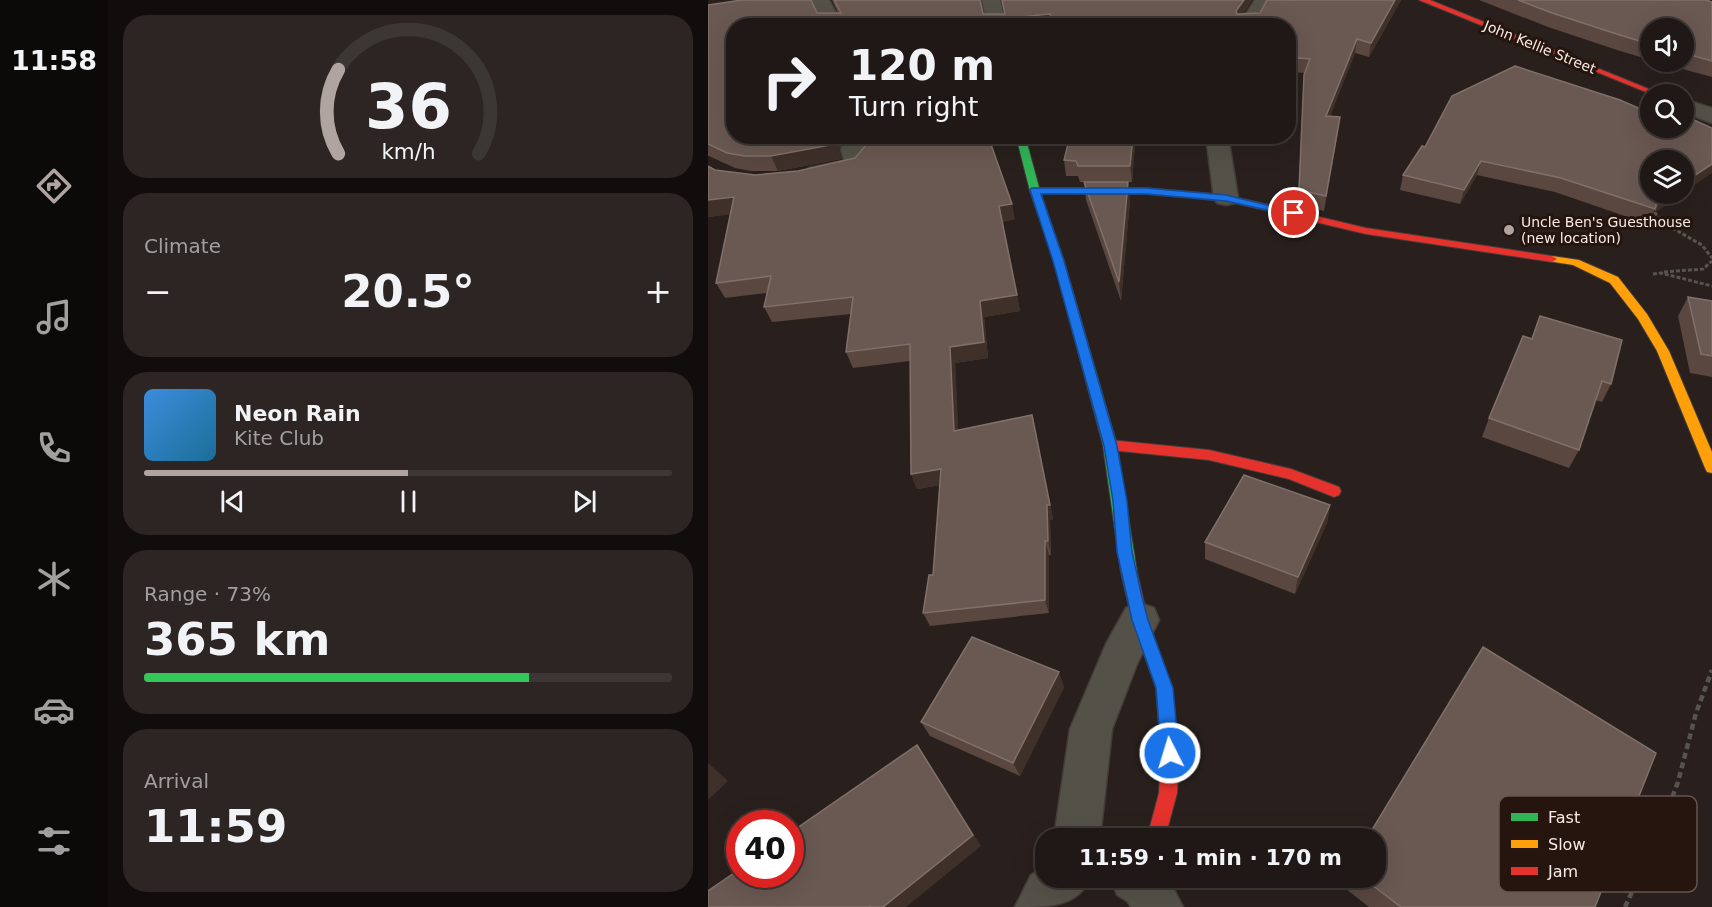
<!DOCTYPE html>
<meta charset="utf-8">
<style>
:root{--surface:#1f1816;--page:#2c2523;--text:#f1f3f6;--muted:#a1a0a1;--line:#3c3735;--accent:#b0a4a0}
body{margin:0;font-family:"DejaVu Sans",sans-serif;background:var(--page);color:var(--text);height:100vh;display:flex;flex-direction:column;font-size:22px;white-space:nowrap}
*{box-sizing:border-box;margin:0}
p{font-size:20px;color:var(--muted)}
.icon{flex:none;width:33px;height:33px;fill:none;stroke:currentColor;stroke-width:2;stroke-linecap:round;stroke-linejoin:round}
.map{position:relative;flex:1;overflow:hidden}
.side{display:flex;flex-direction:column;gap:15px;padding:15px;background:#110d0c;width:600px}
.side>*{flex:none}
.banner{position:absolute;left:18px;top:18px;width:570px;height:126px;border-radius:24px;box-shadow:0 6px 24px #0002,0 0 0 2px var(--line);background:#1f1816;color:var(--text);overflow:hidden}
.controls{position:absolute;left:932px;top:18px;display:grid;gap:12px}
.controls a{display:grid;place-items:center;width:54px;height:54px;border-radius:50%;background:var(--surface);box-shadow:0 6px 24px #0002,0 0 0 2px var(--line);font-size:30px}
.speed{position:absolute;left:18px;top:810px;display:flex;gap:12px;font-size:30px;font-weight:700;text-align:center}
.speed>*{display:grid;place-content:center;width:78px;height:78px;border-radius:50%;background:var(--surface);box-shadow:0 6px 24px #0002,0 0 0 2px var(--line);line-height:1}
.speed .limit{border:9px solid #d22;background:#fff;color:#111}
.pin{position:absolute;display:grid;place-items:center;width:51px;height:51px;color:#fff;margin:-26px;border:3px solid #fff;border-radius:50%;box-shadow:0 2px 6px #0007}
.me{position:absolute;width:66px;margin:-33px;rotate:355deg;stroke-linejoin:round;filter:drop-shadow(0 0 4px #0008)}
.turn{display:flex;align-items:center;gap:21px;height:126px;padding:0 24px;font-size:27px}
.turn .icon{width:78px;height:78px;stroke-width:2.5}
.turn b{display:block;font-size:42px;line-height:51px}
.big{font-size:45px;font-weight:700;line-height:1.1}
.side .widget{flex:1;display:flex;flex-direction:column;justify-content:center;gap:9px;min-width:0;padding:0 21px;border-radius:24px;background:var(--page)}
.side .dial{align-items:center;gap:0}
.dial svg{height:156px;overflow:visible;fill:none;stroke:var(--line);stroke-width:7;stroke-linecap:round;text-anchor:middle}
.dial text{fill:var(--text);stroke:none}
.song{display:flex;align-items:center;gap:18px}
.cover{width:72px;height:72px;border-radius:9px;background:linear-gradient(135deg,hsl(210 70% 55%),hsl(200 70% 35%))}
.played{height:6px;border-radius:3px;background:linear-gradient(90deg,var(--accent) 50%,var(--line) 50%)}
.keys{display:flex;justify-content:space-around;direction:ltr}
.heat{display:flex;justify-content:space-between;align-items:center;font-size:33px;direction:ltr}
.charge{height:9px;border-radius:4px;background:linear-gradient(90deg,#34c759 73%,var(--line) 0)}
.trip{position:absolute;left:327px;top:828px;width:351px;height:60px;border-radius:24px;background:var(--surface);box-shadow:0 6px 24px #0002,0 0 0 2px var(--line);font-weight:700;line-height:60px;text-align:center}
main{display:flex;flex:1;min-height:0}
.dock{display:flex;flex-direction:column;width:108px;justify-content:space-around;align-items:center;background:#0c0a09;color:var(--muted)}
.dock .icon{width:42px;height:42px}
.dock .selected{color:var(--accent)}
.dock b{font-size:27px;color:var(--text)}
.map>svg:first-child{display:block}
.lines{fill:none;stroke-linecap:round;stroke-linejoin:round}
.street-casing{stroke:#453d3a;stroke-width:3}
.fast-casing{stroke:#453d3a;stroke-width:2}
.slow-casing{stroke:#453d3a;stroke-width:2}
.jam-casing{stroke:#453d3a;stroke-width:2}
.path-far1{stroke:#56544d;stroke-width:3;stroke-dasharray:4 2;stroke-linecap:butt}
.path{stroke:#56544d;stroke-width:4.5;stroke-dasharray:6 4;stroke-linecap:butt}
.street{fill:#545248;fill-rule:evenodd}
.fast{fill:#30b455;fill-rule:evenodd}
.slow{fill:#ff9f0a;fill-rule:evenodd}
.jam{fill:#e5322d;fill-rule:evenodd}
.wall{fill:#594740}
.shaded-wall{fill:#3f302a}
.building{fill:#6a5952;stroke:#807069;stroke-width:1.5}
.route{fill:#1a73e8;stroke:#114b97;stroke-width:1.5}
.poi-dot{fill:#b0a4a0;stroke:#25150e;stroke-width:2}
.labels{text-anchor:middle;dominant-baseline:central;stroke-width:6;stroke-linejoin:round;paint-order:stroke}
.far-street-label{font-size:14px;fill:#f8ebe7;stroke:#25150e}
.far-poi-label{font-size:14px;fill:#f8ebe7;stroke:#25150e;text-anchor:start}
.key{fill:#25150e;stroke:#64554f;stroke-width:1.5}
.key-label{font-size:16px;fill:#f8ebe7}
</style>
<main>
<nav class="dock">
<b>11:58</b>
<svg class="icon selected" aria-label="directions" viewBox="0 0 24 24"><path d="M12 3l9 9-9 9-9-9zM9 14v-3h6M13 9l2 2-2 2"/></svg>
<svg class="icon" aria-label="music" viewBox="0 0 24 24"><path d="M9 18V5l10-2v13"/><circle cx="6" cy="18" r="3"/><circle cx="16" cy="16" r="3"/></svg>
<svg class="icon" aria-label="phone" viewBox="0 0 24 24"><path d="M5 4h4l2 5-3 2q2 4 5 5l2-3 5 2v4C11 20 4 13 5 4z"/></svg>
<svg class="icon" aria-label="climate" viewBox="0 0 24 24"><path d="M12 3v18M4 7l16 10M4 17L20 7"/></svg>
<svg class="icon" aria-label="car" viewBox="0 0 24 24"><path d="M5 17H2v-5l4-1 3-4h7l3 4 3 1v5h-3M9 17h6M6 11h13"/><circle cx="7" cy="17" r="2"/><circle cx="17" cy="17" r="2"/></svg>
<svg class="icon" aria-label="filters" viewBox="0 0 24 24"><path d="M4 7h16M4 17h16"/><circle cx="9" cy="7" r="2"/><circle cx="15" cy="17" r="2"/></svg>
</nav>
<section class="side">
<div class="widget dial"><svg viewBox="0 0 100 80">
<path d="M14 69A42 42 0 1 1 86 69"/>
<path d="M14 69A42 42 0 0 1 14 26" stroke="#b0a4a0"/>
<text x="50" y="56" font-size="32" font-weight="700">36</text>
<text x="50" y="72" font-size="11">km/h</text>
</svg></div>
<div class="widget"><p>Climate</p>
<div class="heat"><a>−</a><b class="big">20.5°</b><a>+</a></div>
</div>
<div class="widget">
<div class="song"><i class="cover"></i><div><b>Neon Rain</b><p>Kite Club</p></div></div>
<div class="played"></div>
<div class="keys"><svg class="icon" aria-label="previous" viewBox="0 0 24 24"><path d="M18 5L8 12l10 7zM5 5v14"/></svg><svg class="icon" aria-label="pause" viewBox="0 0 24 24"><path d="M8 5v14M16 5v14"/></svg><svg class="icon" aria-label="next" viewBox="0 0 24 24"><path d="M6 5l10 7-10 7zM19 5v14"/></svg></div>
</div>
<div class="widget"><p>Range · 73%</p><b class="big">365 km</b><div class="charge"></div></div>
<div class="widget"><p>Arrival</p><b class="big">11:59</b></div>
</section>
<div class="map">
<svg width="1004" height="907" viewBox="0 0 1004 907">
<rect width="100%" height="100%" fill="#29201d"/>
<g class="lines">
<defs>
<path id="street" d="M103 0H121L135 26H116Z
M274 0H292L298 26H279Z
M547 0H565L549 26H530Z
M975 99 1004 108V123L975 112Z
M136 136H158L157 150 161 159 152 171 109 180 101 178 97 173 101 168 136 161 133 150Z
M498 136H520L530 198 527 203 518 205 509 203 506 198Z
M432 603 446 608 451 620 429 664 404 729 392 838H346L362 729 398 644 418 608Z
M338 865V878H382C370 907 341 907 307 907L323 875Z
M403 878H460L475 907H423L419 901 409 895Z"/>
<path id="fast" d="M308 136H317L332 191 356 261 409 445 429 572 426 577 421 578 416 577 413 572 395 445 346 261 322 191Z"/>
<path id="slow" d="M844 256 871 260 910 277 939 314 961 351 1004 452V473L999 472 997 468 949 351 930 319 902 283 865 265 840 261V257Z"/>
<path id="jam" d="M711 0H722L953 94H943Z
M327 188H438L518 195 658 228 844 256 849 259 844 262 658 234 518 201 438 194 323 193 322 191Z
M402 440 501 450 583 469 631 487 633 491 631 495 626 497 581 479 501 460 402 450 395 445Z
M421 566 426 567 429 572 440 620 464 688 471 753 469 793 457 838H439L451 793 453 753 448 688 424 620 413 572 416 567Z"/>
</defs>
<!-- street casing -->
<use href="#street" class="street-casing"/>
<!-- fast casing -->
<use href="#fast" class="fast-casing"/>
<!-- slow casing -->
<use href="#slow" class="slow-casing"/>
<!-- jam casing -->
<use href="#jam" class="jam-casing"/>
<!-- path-far1 -->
<path class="path-far1" d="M942 208 959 225 994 245 1004 258
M956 272 995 269 1004 261
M945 274 953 273 1004 286"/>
<!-- path -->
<path class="path" d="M917 907 947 842 970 782 988 713 1004 670"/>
<!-- street -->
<use href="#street" class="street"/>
<!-- fast -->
<use href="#fast" class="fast"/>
<!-- slow -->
<use href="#slow" class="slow"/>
<!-- jam -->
<use href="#jam" class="jam"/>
</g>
<!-- wall -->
<path class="wall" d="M124 0H273L275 14H297L294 0H544L535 14 552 13 559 0H693L661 57 647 53 622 116 630 132 616 211 590 205 595 90 597 73 580 72V26H26V136H134L131 150 133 159 70 171H43L27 168 1 156H0V5L109 13H130Z
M771 0H998L1004 2V77L949 62H975V28H942V60L909 50 840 27Z
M494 136V143L427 144 424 182H372L370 176H358L356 160 362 137Z
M717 147 975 160 942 194H974L947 212V209L940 224 847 192 769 175 752 204 692 190 695 175Z
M0 166 7 170 307 219 294 222 312 311 276 317 280 358 247 363 250 430 324 415 345 519 342 520 343 555H341V613L222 626 215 613 225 575 232 485 209 489 203 474 202 361 145 368 138 352 143 314 64 322 56 307 59 293 17 298 8 283 22 214 0 217Z
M376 182 422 200 413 301 378 200Z
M980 297 1004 301V377L982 373 970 316Z
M832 316 903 384 894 402 887 400 871 450 861 468 774 437 781 418 823 339Z
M622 505 619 523 587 594 497 559V542Z
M356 687 312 776 222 736 213 722Z
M636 878H668L887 907H661L633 885Z"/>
<!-- shaded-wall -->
<path class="shaded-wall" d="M536 0H544L528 25V11Z
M687 0H693L661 57 663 43Z
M342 14 344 26H276L275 21Z
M649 39 647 53 616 131 618 116Z
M632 117 630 132 616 211 618 196Z
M126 136H134L131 150 133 159 70 171 63 156Z
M425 136H426L427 144 424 182 422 166Z
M773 161 769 175 752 204 756 190Z
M1004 164V173L975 193V183Z
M420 182 422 200 413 301 411 282Z
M960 194H974L947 212 954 197Z
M26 197 34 213 0 217V200Z
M304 204 307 219 294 222 312 311 276 317 280 358 247 363 251 446 246 431 242 347 272 301 291 206Z
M324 415 345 519 342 520 343 555 340 541 339 505Z
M233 469 239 484 209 489 203 474Z
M622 505 619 523 587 594 590 577Z
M337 541 341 555V613L337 600Z
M351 672 356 687 312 776 305 763Z
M209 745 218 758 273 846 198 907H175Z
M0 763 20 781 0 800Z"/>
<!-- building -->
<path class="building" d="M34 0H103L109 13H133L126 0H272L275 14H297L294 0H536L528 11 529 14 552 13 559 0H687L663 43 649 39 618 116 632 117 618 196 591 190 596 75 602 59 580 57V26H346L342 14 275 21 276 26H26V136H126L128 144 63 156H36L19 153 0 144V5Z
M810 0H998L1004 2V61L975 53V28H942V44L915 36 844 13Z
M807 66 912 100 942 113V128H975V115L1004 128V164L975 183V160H942V194H951L947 209 853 178 773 161 756 190 695 175 714 146 717 147 744 96Z
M155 136H280L304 204 291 206 309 295 272 301 276 342 242 347 246 431 324 415 342 505H339L340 541H337V600L215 613 221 575H225L233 469 203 474 202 344 138 352 145 297 56 307 63 276 8 283 26 197 0 200V166L7 170 47 175 90 171 147 158 158 145Z
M362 136H425L422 166H370L368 161 356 160Z
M376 182H420L411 282Z
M980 297 1004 301V356L993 354Z
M832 316 914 340 903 384 894 381 871 450 781 418 815 336 824 339Z
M536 475 622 505 590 577 497 542Z
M264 637 351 672 305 763 213 722Z
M775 647 948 753 887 907H693L655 878H668V838H659Z
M209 745 265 835 175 907H162V906L160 907H0V891L32 869V874H82V833Z"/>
<!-- route -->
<path class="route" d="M324 188H438L518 195 591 213 586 216 518 201 438 194H333L356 261 409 446 419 501 424 552 434 597 440 620 465 688 471 753 468 760 462 762 456 760 453 753 448 688 424 620 419 597 409 552 405 501 396 446 345 261 322 190Z"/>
<!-- markers -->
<circle class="poi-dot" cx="801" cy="230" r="6"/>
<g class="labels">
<!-- far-street labels -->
<g class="far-street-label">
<text transform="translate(832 47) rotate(22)">John Kellie Street</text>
</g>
<!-- far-poi labels -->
<g class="far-poi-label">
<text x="813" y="222">Uncle Ben's Guesthouse<tspan x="813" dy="16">(new location)</tspan></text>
</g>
</g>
<!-- legend -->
<rect x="791" y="796" width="198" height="96" rx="9" class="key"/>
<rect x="803" y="813" width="27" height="8" fill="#30b455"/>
<rect x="803" y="840" width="27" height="8" fill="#ff9f0a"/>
<rect x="803" y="867" width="27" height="8" fill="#e5322d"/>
<g class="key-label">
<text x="840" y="823">Fast</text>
<text x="840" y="850">Slow</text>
<text x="840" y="877">Jam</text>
</g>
</svg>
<div class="controls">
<a><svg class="icon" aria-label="sound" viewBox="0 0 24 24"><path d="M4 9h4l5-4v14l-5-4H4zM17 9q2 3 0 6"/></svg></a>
<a><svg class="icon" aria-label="search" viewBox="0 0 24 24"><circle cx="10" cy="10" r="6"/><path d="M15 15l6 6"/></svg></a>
<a><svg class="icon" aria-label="layers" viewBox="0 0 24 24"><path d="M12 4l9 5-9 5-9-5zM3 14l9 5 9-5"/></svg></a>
</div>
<div class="speed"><div class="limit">40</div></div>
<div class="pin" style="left:586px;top:213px;background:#d93025"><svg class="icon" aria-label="arrive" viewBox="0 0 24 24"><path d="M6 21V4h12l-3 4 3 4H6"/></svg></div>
<svg class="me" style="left:462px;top:753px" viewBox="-20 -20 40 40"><circle r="17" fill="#1a73e8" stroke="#fff" stroke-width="3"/><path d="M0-11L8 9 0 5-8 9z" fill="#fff"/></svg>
<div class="trip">11:59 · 1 min · 170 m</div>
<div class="banner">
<div class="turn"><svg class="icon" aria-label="right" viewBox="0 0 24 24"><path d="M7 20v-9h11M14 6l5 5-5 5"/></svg><div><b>120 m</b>Turn right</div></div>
</div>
</div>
</main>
